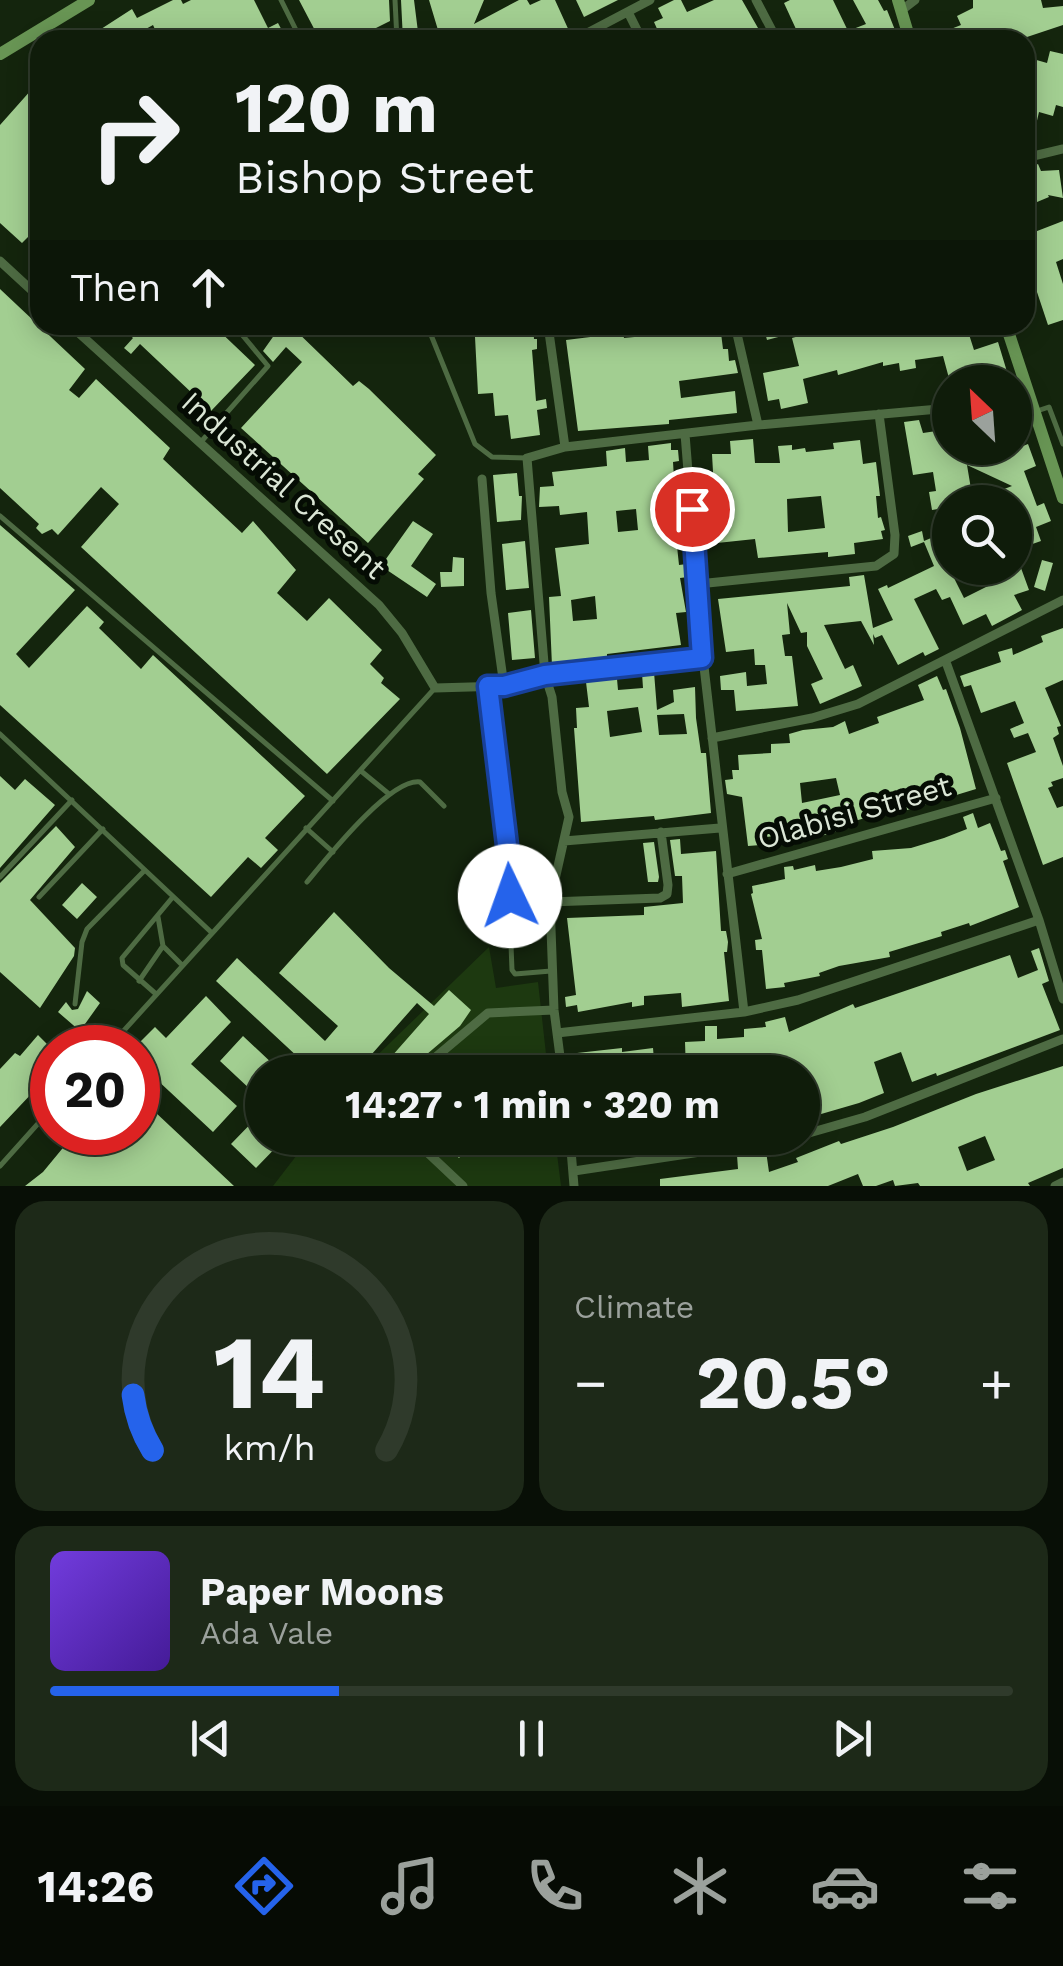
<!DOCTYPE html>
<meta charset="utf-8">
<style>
:root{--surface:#0f1c0a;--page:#1d2918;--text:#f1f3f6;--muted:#9ba19c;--line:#2f3a2b;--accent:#2563eb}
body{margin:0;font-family:"Work Sans",sans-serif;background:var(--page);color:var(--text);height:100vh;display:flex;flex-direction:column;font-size:38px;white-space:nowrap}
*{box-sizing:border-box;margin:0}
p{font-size:32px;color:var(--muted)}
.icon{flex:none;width:55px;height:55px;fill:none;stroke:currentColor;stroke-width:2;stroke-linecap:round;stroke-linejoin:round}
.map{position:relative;height:1186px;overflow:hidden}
.sheet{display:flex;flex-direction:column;gap:15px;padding:15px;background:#080f06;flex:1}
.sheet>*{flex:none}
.banner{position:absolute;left:30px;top:30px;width:1005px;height:305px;border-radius:30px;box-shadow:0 5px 25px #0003,0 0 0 2px var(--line);background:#0f1c0a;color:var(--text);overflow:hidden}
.needle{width:65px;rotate:335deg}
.fabs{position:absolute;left:932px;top:365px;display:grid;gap:20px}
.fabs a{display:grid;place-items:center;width:100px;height:100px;border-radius:50%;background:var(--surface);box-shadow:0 5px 25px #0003,0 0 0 2px var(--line);font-size:50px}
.speed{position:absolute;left:30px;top:1025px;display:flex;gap:20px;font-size:50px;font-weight:700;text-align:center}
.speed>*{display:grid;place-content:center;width:130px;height:130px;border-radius:50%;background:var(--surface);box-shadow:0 5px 25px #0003,0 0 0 2px var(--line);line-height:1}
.speed .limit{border:15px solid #d22;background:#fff;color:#111}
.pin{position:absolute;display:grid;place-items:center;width:85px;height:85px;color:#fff;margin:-42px;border:5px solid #fff;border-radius:50%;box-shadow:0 2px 10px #0007}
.me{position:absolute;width:110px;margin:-55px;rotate:357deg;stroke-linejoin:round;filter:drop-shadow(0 0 8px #0008)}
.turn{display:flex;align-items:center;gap:35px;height:210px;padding:0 40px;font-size:45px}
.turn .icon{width:130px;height:130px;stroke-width:2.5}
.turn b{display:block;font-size:70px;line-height:85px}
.then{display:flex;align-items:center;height:95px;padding:0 40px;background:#0003;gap:20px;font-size:38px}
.big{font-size:75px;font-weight:700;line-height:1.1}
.sheet .widget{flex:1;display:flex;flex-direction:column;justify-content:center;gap:15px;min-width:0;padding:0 35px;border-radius:30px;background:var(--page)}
.sheet .dial{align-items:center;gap:0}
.dial svg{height:260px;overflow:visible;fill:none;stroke:var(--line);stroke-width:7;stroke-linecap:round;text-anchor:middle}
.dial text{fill:var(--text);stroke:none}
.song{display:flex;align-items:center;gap:30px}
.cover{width:120px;height:120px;border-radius:15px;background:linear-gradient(135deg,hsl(260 70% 55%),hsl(260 70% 35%))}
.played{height:10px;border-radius:5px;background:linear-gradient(90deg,var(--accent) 30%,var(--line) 30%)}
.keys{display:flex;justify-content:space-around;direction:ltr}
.heat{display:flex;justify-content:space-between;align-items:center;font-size:55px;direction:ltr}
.sheet .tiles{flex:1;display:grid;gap:15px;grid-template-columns:1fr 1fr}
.widget:last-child{grid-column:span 2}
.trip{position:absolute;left:245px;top:1055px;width:575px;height:100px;border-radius:50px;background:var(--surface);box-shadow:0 5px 25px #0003,0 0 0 2px var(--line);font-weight:700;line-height:100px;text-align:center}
.menu{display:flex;height:160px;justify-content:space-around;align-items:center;background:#060b04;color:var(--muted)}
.menu .icon{width:70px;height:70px}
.menu .active{color:var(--accent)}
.menu b{font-size:45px;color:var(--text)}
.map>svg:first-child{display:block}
.green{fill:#1d3910}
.building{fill:#a2ce91;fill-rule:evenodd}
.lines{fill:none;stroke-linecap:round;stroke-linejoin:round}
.lane{stroke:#4e6b43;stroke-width:5}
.street{stroke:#4e6b43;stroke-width:9}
.secondary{stroke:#689554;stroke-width:12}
.route-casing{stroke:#184099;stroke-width:25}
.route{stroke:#2563eb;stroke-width:18}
.labels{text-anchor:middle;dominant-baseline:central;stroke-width:10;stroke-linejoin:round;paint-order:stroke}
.street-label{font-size:30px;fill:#dbe6d6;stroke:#050c04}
</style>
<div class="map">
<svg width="1063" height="1186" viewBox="0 0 1063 1186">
<rect width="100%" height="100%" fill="#14250d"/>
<!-- green -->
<path class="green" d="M489 947 496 988 538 982 548 1072H360Z
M310 1138H555L561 1186H273Z"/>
<!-- building -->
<path class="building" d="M173 0H181L183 4 191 0H254L268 28 278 23 287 40H160L153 25 126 40H84L132 9 137 18Z
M299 0H389L390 21 376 28 381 40H320Z
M401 0H414L419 40H403Z
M429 0H484L474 24 519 0H527L530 5 541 0H555L570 33 560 38 557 32 539 40H441Z
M576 0H618L584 17Z
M674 0H681L687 12 714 0H742L758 28 752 31 756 40H662L654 22 663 18 658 8Z
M790 0H833L848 31 866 24 853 0H878L884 11 887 10 899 40H879L878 35 865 40H801L784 3Z
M973 0H1041L1043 8 1063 6V25L1018 40H923L961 25 957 16 973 8Z
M1050 51 1063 54V107L1056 105 1053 116 1039 112 1036 125 1025 122V68L1030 70 1033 59 1047 63Z
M40 80V244L30 235 22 243 0 223V125Z
M1038 164 1041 171 1059 170 1063 198 1048 195 1049 197 1025 207V170Z
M1025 216 1032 233 1063 221V259L1056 262 1063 284V320L1048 325 1032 277 1025 280Z
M0 289 85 369 69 390 79 398 96 379 170 448 163 459 242 533 253 521 296 570 277 593 307 621 329 598 382 650 370 664 384 678 381 683 400 699 327 774 81 547 119 504 101 487 58 535 52 529 42 534 36 528 39 524 0 488Z
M120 325H213L255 365 211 411 140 344 131 354 124 348 133 338Z
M266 325H290L353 386 359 381 369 389 436 455 418 474 424 479 368 543 241 428 302 362 286 347 273 362 263 351 275 334Z
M491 325H533L534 339H537V349L532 350 536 401 546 399 547 408 537 410 540 435 511 439 508 415 495 416 493 393 478 394 475 337H482V332H492Z
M663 325H720L723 349H728L729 361 735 360 738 373 679 381 681 398 735 391 737 413 669 420V424L578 431 566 340 623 333 624 338 645 336 644 327Z
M763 325H811L812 328 767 340Z
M826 325H901L903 335 930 329 929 325H966L974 350 998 342 1008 375 990 381 986 369 963 375 964 379 950 382 943 356 915 360 916 368 900 371 899 363 883 366V362L838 375 837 370 803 379 808 403 781 409 779 399 768 401 763 373 799 366 792 338 821 330Z
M919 420 923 433 950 429V448H1018L1028 444 1036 466 1024 471 1037 506 1044 503 1051 521 1036 527 1041 541 1015 550V529L1023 526 1015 502H950V568H977L954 578 964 598 988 586 982 568H1021L1029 590 1014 595 1022 610 992 626 986 614 963 625 950 597 942 600 936 589 914 599 939 649 925 656 923 652 898 665 882 635 875 638 873 634 874 645 861 621 824 625 845 669 853 665 862 686 820 704 811 684 823 679 807 646V632L801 633 787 603 790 634 782 635 785 656H792L798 706 736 711 734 690H721L720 676 746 672 747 686 767 684 765 665H755L754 649 726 652 718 599 850 586 849 577 864 575 873 628 893 620 878 589 887 585 888 588 934 566 924 542 911 547 908 536 922 531 924 541 943 533 938 509 932 510 929 492 936 491 933 472 913 475 904 422ZM967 465 1012 486 973 501Z
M753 439 755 463H780L778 446 792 445V450L805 448 806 452 834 449 833 443 860 440 863 464 876 462 880 496H876L878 518 881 517 885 530 881 531 883 539 854 543 855 554 828 557V552L758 558 755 539 717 543 712 454H731L730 441ZM821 496 825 528 788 532 787 499Z
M671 443V450H678L679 461 673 462 675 495H679L685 546H677L679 565 687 564 688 577 680 578 686 612 676 613 681 645 607 654V660L552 666 549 597 561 596 555 548 589 544 587 512 560 515 559 506 539 507 540 487 554 486 552 472 607 466 606 451 625 448 626 462 649 460 648 446ZM636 509 638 530 618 532 616 511ZM595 596 597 619 573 621 571 600Z
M517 473 519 496H522L521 520 497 522 493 475Z
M413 521 433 534 411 566 436 584 427 597 381 566Z
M0 525 75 590 16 654 29 668 87 606 104 622 99 628 141 669 153 655 305 796 265 838 278 850 261 868 248 857 211 897 0 705Z
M525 541 529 588 506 590 502 544Z
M453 557 464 558V586L441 587 440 572H452Z
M1042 560 1053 563 1045 591 1034 587Z
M531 610 535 658 512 660 508 613Z
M1063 628V680L1045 688 1061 726 1057 727 1059 734 1053 738 1063 766V778L1051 782 1053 786 1048 788 1057 808 1063 806V857L1043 865 1007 763 1036 752 1028 733 1014 738 1010 729 1024 723 1015 701 981 713 971 685 964 687 960 676 1001 662 998 652 1012 648 1013 655 1043 642 1041 636Z
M654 672 657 710 674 702 673 690 695 687 696 718 701 753H706L711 813 655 820 654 816 581 822 574 728H577L576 708 589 707 586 682 617 679 618 690 643 688 642 673ZM638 707 642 732 610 737 607 711ZM684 714 687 734 659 735 657 715Z
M937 676 943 690 946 689 960 728 976 789 907 810 906 806 841 825 842 830 807 840 786 842 785 835 766 837 761 839V845L748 846 742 797 727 794 725 780 733 779 732 770H739L738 755 771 753V744L790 743 789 734 803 730 833 727 845 721 849 734 879 723 877 717 924 700 918 685ZM836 778 840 795 802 803 800 783Z
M0 776 15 790 25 779 55 805 0 868Z
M973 813 978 828 990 823 1001 851 1005 850 1008 859 1003 861 1019 907 970 926 969 923 941 932 942 936 889 952 890 957 839 966 819 973 820 976 784 983 785 987 766 989 762 950H756L755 940 762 939 751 894 753 893 752 886 785 879 784 867 793 866 794 870 815 865 816 871 841 867 873 859 872 851 911 848 944 838 967 829 963 817Z
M56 826 75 847 30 900 75 948 74 956 40 1008 0 972V883Z
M680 839 681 854 716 851 721 931H726L728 942 727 952H724L729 1001 682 1007 681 993 644 996V1005L632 1007V1002L578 1012 577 1005 566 1007 565 997 576 995 567 918 644 915V907L683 903 682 876H675L670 840Z
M654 842 659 877 658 882H648L643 843Z
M82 883 97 897 77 919 62 905Z
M334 912 389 968 434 1006 449 990 471 1010 460 1026 413 1066 410 1072H392L384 1065 429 1014 417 1003 356 1072H314L216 981 237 958 325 1041 338 1026 279 973Z
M1039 948 1049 981 1042 984 1060 1030 937 1076 936 1073 912 1082 901 1052 874 1062 884 1093 859 1103 804 1119 802 1068 770 1072H686L685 1042 705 1041V1026H717V1039L744 1037V1029L766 1027 765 1022 785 1017 789 1032 853 1004 855 1008 1010 955 1018 978 1038 970 1031 951Z
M87 991 100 1003 80 1031 58 1012 66 1002 72 1010 78 1009Z
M206 996 231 1022 191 1064 237 1106 213 1132 140 1064 149 1055 138 1044 155 1027 166 1038Z
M38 1035 52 1049V1072L0 1127V1069L15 1053 20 1056Z
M243 1036 275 1066 270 1072H262V1080L252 1091 220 1061Z
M622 1048V1052L653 1048 655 1072 579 1071 577 1053Z
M1063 1066V1168L1028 1183 1030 1186H920L918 1183 895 1186 893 1180 876 1186H863L858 1174 828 1186H660V1179L738 1169 737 1155 766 1151 769 1172 798 1162 796 1158 839 1141 841 1144 893 1127 976 1094ZM985 1136 995 1160 967 1171 958 1147Z
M138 1096 234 1186H25L43 1172 76 1132H138Z
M262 1112V1138H285L256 1168 231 1144Z
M437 1138H478L459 1158Z
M586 1138H688L689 1146 635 1149 636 1153 618 1155 617 1151 587 1154Z"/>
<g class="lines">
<!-- lane -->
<path class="lane" d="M281 0 301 40
M395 0 397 40
M427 325 475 444 492 457 527 458
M1037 411 1049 407 1063 444
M200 443 268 366 234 325
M0 516 333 801
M488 686 507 845 512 970 515 974 551 971
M0 734 211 932
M361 771 389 794
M306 828 333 852
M0 877 72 800
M307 882C327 858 390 778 420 782L444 806
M39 897 103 829
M163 946 182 965
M139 981 163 946 158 917
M156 994 123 965 122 958 172 898
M75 1004 82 942 87 929 145 870
M108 1048 435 688
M0 1166 52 1108"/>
<!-- street -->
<path class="street" d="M756 0 777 40
M902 10 915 0
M628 12 642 40
M574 40 650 0
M1025 158 1063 149
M0 261 40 298
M70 325 379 605 402 633 435 688 504 686 545 675 552 697 562 792 569 817 550 902 554 1010 562 1072
M548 325 565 447
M735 325 758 425
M1015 403 1032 402
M685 434 703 658 744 1012
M482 479 491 593 504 686
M698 584 876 566 894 554 895 535 879 414
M703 658 545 675 527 458 565 447 758 425 950 408
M946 662 1039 920 1063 999
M712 738 812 718 858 704 1063 600
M564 841 720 828
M727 874 996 798
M550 902 660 898 667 894 668 885 661 832
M557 1033 744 1012 798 1000 1039 920
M418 1072 488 1013 554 1010
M802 1135 865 1117 1063 1039
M412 1138 463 1186
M570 1138 574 1186
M574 1171 793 1138
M1055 1186 1063 1182"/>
<!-- secondary -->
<path class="secondary" d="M898 0 910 40
M0 54 89 0
M1006 325 1063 498"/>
</g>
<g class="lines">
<defs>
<path id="route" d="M510 896 507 845 488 686H504L545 675 702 658 692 509"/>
</defs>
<!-- route casing -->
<use href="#route" class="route-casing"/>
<!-- route -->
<use href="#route" class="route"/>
</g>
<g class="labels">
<!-- street labels -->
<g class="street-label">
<text transform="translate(284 485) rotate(42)">Industrial Cresent</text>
<text transform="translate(854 812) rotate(-16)">Olabisi Street</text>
</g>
</g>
</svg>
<div class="fabs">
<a><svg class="needle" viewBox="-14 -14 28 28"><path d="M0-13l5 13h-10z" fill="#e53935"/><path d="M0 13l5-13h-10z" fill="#9ba19c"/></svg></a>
<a><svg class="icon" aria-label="search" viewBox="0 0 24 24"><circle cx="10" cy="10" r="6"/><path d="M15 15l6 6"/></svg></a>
</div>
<div class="speed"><div class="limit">20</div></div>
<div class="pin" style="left:692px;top:509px;background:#d93025"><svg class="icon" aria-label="arrive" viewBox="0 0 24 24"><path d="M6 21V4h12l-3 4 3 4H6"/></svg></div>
<svg class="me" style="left:510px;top:896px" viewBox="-20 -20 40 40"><circle r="19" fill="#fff"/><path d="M0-13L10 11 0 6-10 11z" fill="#2563eb"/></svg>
<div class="trip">14:27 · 1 min · 320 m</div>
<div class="banner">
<div class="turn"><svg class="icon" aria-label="right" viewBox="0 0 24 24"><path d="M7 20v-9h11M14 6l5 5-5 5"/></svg><div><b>120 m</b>Bishop Street</div></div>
<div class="then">Then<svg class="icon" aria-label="ahead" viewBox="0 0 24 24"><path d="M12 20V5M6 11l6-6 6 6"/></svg></div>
</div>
</div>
<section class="sheet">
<div class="tiles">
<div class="widget dial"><svg viewBox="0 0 100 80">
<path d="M14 69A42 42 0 1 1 86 69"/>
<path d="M14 69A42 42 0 0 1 8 52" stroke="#2563eb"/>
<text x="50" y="56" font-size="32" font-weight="700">14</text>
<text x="50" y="72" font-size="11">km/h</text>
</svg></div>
<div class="widget"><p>Climate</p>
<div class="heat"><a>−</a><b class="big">20.5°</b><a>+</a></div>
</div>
<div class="widget">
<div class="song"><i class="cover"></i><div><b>Paper Moons</b><p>Ada Vale</p></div></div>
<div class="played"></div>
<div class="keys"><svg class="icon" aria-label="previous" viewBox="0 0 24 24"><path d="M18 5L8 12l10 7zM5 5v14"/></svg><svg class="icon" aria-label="pause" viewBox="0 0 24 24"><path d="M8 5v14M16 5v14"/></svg><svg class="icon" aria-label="next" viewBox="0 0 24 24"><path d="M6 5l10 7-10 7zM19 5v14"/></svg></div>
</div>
</div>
</section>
<nav class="menu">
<b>14:26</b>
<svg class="icon active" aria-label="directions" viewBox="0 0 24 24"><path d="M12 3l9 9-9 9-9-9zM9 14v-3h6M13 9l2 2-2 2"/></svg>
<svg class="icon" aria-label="music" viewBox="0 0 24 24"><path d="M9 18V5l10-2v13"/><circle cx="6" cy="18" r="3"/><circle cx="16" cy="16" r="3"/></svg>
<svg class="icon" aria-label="phone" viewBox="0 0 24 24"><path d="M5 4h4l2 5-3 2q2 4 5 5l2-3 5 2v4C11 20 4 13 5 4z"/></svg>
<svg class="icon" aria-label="climate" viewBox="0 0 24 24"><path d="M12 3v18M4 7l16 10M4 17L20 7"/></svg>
<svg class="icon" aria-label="car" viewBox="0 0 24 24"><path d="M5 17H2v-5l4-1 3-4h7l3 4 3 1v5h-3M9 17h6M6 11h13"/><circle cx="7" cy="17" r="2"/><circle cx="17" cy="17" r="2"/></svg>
<svg class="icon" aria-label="filters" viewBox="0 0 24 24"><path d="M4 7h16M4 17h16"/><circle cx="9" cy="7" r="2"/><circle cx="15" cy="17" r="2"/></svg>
</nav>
